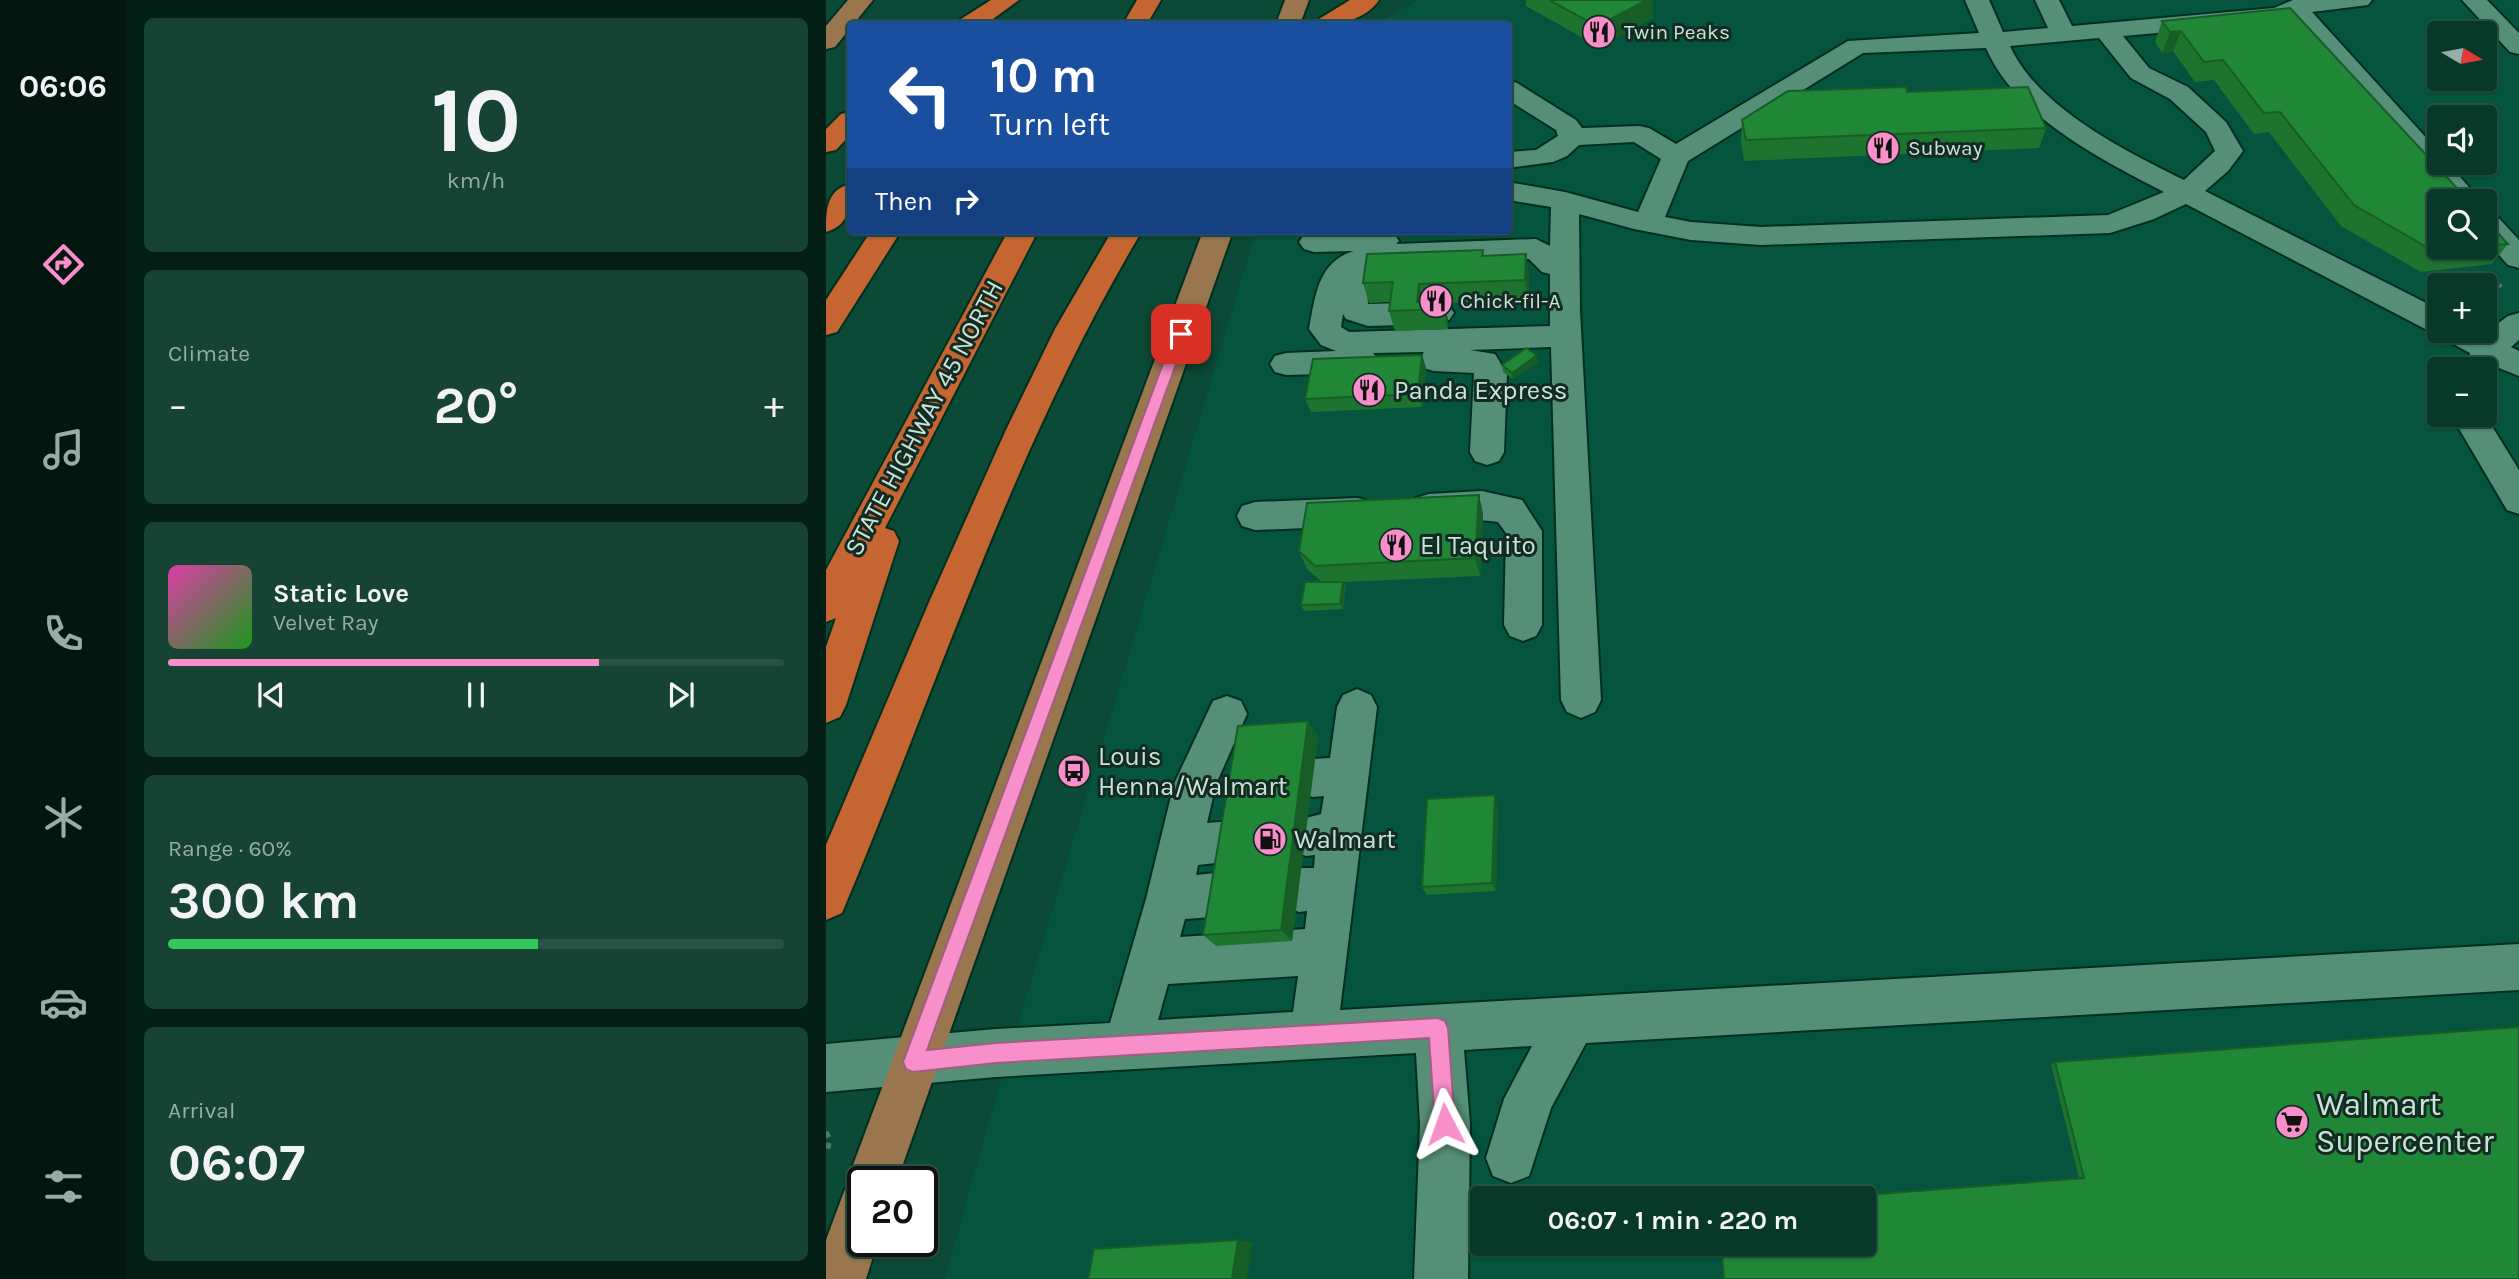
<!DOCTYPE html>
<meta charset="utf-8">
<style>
:root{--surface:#083828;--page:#164334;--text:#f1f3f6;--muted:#98aca8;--line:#295245;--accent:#f98fca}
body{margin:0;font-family:Karla,sans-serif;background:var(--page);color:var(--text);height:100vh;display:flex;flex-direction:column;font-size:26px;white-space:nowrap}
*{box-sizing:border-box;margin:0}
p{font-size:23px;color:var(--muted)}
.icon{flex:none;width:38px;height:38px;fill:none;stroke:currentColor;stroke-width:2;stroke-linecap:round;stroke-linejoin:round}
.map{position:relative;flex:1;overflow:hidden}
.panel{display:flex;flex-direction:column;gap:18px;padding:18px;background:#041f16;width:700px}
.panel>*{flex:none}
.hud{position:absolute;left:21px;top:21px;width:665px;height:214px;border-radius:7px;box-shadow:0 2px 5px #0004,0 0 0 2px var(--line);background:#1a4fa0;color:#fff;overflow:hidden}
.needle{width:46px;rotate:100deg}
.tools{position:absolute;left:1601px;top:21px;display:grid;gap:14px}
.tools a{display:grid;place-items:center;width:70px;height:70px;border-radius:7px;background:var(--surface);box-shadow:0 2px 5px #0004,0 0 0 2px var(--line);font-size:35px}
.speed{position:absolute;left:21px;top:1166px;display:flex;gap:14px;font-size:35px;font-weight:700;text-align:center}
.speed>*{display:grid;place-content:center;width:91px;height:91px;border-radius:50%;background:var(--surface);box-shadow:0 2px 5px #0004,0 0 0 2px var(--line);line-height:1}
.speed .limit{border:4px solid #111;border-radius:10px;background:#fff;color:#111}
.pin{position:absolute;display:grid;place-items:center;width:60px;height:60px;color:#fff;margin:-30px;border-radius:14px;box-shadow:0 4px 10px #0006}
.me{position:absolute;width:77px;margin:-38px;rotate:356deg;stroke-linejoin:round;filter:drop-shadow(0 0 5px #0008)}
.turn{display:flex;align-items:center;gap:24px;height:147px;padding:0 28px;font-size:32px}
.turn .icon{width:91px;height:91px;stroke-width:2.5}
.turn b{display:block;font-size:49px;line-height:60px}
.then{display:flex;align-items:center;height:66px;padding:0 28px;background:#0003;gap:14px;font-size:26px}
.big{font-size:52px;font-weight:700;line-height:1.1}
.panel .tile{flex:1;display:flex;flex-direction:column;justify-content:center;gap:10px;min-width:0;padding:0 24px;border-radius:10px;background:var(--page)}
.panel .dial{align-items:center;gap:0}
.dial b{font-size:91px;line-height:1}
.song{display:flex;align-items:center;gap:21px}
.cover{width:84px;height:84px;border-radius:10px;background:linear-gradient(135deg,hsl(320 70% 55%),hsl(120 70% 35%))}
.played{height:7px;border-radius:4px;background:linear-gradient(90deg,var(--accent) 70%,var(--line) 70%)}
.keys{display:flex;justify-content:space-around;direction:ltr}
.heat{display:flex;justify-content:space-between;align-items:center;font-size:38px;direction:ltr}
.charge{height:10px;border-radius:5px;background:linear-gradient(90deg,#34c759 60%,var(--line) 0)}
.trip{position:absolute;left:644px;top:1186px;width:406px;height:70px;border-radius:7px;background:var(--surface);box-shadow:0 2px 5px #0004,0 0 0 2px var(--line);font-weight:700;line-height:70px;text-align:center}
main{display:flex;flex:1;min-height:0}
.tab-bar{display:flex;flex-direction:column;width:126px;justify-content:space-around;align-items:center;background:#031610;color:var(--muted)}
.tab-bar .icon{width:49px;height:49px}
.tab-bar .selected{color:var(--accent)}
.tab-bar b{font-size:32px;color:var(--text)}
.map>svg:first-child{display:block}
.built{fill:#05553e;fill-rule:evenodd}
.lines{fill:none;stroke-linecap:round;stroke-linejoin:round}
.minor-casing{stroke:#002e1f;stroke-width:4}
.major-casing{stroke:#002e1f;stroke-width:4}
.highway-casing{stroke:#002e1f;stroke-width:4}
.path-far1{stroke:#467b69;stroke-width:3.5;stroke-dasharray:3.5 3.5;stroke-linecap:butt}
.path{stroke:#467b69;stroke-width:5;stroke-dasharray:6 6;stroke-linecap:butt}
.minor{fill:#568f78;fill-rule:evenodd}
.major{fill:#99764e;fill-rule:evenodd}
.highway{fill:#c56632;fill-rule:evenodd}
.wall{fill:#1c742f}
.shaded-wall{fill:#165e26}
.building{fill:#208737;stroke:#165e26;stroke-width:2}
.route{fill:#f98fca;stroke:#a25d83;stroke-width:2}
.labels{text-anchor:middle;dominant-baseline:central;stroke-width:6;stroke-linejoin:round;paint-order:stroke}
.far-poi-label{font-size:21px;fill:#c7e4d7;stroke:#132b22;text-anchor:start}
.poi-label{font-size:26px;fill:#c7e4d7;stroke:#132b22;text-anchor:start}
.street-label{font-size:26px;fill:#c7e4d7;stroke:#132b22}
.near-poi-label{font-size:32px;fill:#c7e4d7;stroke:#132b22;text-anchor:start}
</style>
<main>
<nav class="tab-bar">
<b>06:06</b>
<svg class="icon selected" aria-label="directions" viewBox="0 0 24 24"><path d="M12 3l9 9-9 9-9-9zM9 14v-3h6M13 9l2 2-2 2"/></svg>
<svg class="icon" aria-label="music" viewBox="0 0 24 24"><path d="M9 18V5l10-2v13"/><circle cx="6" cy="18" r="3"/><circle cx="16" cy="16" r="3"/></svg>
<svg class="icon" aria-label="phone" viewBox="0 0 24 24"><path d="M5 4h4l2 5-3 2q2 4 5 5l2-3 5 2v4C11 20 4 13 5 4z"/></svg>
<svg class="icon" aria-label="climate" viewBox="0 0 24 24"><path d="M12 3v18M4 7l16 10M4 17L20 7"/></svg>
<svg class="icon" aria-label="car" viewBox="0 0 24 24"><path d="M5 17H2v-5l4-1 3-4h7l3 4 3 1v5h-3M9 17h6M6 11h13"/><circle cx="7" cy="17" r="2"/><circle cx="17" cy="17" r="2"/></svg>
<svg class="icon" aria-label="filters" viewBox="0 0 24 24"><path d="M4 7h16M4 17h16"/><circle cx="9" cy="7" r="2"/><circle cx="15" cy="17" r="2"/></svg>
</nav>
<section class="panel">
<div class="tile dial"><b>10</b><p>km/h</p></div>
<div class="tile"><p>Climate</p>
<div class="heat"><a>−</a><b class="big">20°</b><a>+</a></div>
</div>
<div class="tile">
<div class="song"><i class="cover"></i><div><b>Static Love</b><p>Velvet Ray</p></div></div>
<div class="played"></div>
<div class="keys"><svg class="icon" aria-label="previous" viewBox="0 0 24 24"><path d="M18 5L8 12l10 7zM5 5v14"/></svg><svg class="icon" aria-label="pause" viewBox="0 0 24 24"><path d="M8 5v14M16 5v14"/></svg><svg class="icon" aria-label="next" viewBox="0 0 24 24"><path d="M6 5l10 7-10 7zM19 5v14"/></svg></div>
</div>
<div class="tile"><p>Range · 60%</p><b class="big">300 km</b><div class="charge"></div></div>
<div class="tile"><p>Arrival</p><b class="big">06:07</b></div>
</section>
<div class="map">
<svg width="1693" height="1279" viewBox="0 0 1693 1279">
<rect width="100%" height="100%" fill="#0b4a36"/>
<!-- built -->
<path class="built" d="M592 0H1693V1279H119L159 1135 430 231H682V24H550ZM1614 33H1659V79H1614ZM1614 117H1659V163H1614ZM1614 201H1659V247H1614ZM1614 285H1659V331H1614ZM1614 369H1659V415H1614ZM656 1199H1038V1244H656Z"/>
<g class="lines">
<defs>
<path id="minor" d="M1139 0H1163L1177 32 1222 28 1209 0H1233L1246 26 1448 8 1467 0H1546L1542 5 1486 12 1614 153V163H1622L1655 201H1626L1465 19 1454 22 1297 36 1323 68 1362 87 1400 122 1417 151 1402 171 1379 191 1614 310V331H1654L1659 333 1682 316 1693 313V340L1685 347 1693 351V376L1673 368 1668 376 1659 379V369L1641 368 1644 353 1618 339 1615 334 1603 331 1360 204 1328 219 1284 233 935 245 865 240 808 229 753 214 754 311 775 700 769 712 755 718 741 712 735 700 725 347 644 350 669 354 681 374 678 452 673 461 661 465 649 461 644 452 648 373 608 371 597 368 592 360 598 352 547 353 554 362 549 370 538 373 460 375 449 372 444 364 449 356 460 353 510 351 495 345 483 329C489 297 492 261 528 251L488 252 478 249 473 242 478 235 488 232 558 231 568 234 573 241 570 244 710 239 724 246 725 207 682 200V182L739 192 812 212 835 159 808 142 753 145 741 156 727 162 682 168V152L710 150 732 136 730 130 682 100V80L691 83 750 120 756 128 813 126 823 128 850 144 1022 41 1153 33ZM1273 38 1305 78 1344 99 1380 132 1389 151 1358 180C1299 151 1212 108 1184 46ZM1160 48C1190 117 1274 159 1338 192L1282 215 935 227 865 222 839 217 862 161 1037 53ZM703 259 716 272 724 274V326L523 332 515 327 517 314 520 319 542 326 612 324 623 320 628 313 623 306 612 302 542 304 541 287 558 268 556 264Z
M1636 0H1661L1693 33V54L1684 52Z
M1659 212 1669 214 1693 240V268L1682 265 1659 239Z
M1625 415H1659L1693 470V514L1681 510Z
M656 491 696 500 716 531V625L710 636 697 641 684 636 678 625 680 533 672 522C645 517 616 526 590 518L585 508 590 498 603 494Z
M532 498 545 502 550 512 545 522 532 526 429 530 416 526 411 516 416 506 429 502Z
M531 689 545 695 551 707 514 1010 1693 944V990L760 1043 725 1108 703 1176 685 1183 667 1176 660 1158 678 1099 706 1046 638 1050 644 1124 642 1279H588L594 1124 590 1053 170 1077 0 1092V1044L170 1029 284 1023 320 899 348 784 387 701 401 696 415 701 421 714 390 784 381 823 407 821 422 827 429 841 422 855 407 861 372 865 370 875 399 872 415 879 421 894 415 909 399 916 359 919 354 937 479 929 481 911 473 912 457 905 451 890 457 875 473 868H488L489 855 480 856 465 850 459 836 465 822 495 814 498 796 487 797 472 792 466 778 472 764 487 759 504 758 511 707 517 695ZM472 976 467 1012 332 1020 342 984Z"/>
<path id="major" d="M22 0H47L9 47 0 49V26Z
M459 0H483L474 24H450Z
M377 231H407L71 1181H37V1241H52L40 1279H0V1240L19 1189 23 1187 21 1181Z"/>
<path id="highway" d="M165 0H193L160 24H132L135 19Z
M311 0H335L321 24H297Z
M524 0H553C539 21 513 24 490 24L493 19Z
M24 112V135L10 150 0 152V129L15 114Z
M24 184C26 205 23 226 0 232 0 211 0 190 24 184Z
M45 231H75L11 332 0 335V300Z
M182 231H212L59 528 68 531 73 541 20 705 14 717 0 723V647L10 618 0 622V570Z
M286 231H316C188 445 112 685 16 913L0 920V845L104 600 179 432 229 329Z"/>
</defs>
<!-- minor casing -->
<use href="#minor" class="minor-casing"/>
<!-- major casing -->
<use href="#major" class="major-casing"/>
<!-- highway casing -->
<use href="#highway" class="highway-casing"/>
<!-- path-far1 -->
<path class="path-far1" d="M1659 289 1677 285"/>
<!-- path -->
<path class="path" d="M0 1132 4 1139 1 1152"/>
<!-- minor -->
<use href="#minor" class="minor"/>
<!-- major -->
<use href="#major" class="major"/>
<!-- highway -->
<use href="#highway" class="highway"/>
</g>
<!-- wall -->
<path class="wall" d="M700 0H826L827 18 773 47 700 6Z
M1464 8 1682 244 1666 264 1595 272 1515 226 1443 132 1428 134 1388 80 1369 82 1347 51 1336 53 1329 42 1336 21Z
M1081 92 1220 128 1213 148 918 161 915 140 916 120Z
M657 250 658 256 703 274 702 300 618 303 622 320V329L569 331 563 311 564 302 543 303 537 283Z
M596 355 600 368 596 407 485 412 479 399Z
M712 362 687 379 677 372 676 365Z
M653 495 657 514 654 576 518 582 520 588 517 609 478 611 475 605 496 582 481 569 473 551Z
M492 736 466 941 390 946 377 935Z
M672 805 670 891 601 895 596 887Z
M1229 1062 1693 1279H897L895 1244H1038L1253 1178 1225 1064Z"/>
<!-- shaded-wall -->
<path class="shaded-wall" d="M816 0H826L827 18 773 47 771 26Z
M1355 31 1347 51 1336 53 1344 32Z
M700 254 703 274 702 300 699 280Z
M593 284 598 304 591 302Z
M618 301 622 320V329L617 309Z
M596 355 600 368 596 407 592 394Z
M711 355 712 362 687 379 686 373Z
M653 495 657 514 654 576 649 558Z
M517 582 520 588 517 609 514 604Z
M482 721 492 736 466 941 455 930Z
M669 795 672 805 670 891 666 883Z
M412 1240 427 1242 421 1279H406Z"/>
<!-- building -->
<path class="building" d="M723 0H821L771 26Z
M1464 8 1643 201H1614V247H1656L1609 252 1528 205 1454 112 1438 113 1397 60 1378 62 1355 31 1344 32 1336 21Z
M1080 87 1081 92 1202 87 1220 128 920 140 916 120 962 91Z
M1659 219 1682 244 1659 246Z
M657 250 656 256 700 254 699 280 593 284 591 302 618 301 617 309 563 311 567 282 537 283 541 254Z
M700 348 711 355 686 373 676 365Z
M596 355 592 394 479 399 487 359Z
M653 495 649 558 489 566 473 551 481 503Z
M479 582H517L514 604 475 605Z
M482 721 455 930 377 935 412 726Z
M669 795 666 883 596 887 601 799Z
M1693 1027V1279H898L895 1244H1038V1199H987L1258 1178 1229 1062Z
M412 1240 406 1279H262L268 1249Z"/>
<!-- route -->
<path class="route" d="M355 330 361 334 101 1050 170 1043 612 1018 619 1021 622 1028 629 1124 626 1131 619 1134 612 1131 609 1124 603 1038 170 1063 87 1072 80 1069 77 1062 348 334Z"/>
<!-- icons -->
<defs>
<symbol id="restaurant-disc" viewBox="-11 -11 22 22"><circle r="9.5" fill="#f98fca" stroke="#132b22"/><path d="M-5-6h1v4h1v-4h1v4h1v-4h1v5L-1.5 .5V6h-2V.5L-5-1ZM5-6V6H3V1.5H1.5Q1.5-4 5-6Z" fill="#111"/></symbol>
<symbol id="bus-disc" viewBox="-11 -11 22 22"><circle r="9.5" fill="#f98fca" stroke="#132b22"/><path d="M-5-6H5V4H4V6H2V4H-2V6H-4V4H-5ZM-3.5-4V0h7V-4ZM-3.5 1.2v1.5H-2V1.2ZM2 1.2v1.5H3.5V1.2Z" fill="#111"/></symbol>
<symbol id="fuel-disc" viewBox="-11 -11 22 22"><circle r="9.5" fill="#f98fca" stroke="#132b22"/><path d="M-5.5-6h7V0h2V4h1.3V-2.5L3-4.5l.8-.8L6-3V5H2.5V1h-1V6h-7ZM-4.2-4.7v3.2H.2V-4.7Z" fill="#111"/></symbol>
<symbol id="supermarket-disc" viewBox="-11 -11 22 22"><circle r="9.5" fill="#f98fca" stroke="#132b22"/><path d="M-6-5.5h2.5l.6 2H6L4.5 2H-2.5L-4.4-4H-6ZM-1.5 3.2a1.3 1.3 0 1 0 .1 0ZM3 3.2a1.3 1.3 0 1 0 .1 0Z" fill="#111"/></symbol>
</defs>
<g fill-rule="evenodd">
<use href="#restaurant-disc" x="754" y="13" width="38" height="38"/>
<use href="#restaurant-disc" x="1038" y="129" width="38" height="38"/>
<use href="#restaurant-disc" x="591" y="282" width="38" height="38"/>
<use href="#restaurant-disc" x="524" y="371" width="38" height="38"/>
<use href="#restaurant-disc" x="551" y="526" width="38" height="38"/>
<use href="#bus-disc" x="229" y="752" width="38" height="38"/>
<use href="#fuel-disc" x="425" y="820" width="38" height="38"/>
<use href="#supermarket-disc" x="1447" y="1103" width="38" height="38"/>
</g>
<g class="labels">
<!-- far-poi labels -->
<g class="far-poi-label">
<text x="798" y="32">Twin Peaks</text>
<text x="1082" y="148">Subway</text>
<text x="634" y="301">Chick-fil-A</text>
</g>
<!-- poi labels -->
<g class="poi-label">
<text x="568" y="390">Panda Express</text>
<text x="594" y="545">El Taquito</text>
<text x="272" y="756">Louis<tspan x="272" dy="30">Henna/Walmart</tspan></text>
<text x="468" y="839">Walmart</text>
</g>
<!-- street labels -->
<g class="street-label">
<text transform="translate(98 418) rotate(-62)">STATE HIGHWAY 45 NORTH</text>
</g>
<!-- near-poi labels -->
<g class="near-poi-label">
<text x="1490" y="1104">Walmart<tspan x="1490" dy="37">Supercenter</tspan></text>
</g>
</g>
</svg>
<div class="tools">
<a><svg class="needle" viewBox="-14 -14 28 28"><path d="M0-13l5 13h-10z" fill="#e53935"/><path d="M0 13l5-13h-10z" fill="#98aca8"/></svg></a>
<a><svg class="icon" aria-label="sound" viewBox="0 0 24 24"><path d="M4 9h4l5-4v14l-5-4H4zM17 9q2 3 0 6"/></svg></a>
<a><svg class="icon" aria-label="search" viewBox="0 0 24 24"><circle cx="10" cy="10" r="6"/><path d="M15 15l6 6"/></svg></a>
<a>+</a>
<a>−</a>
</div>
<div class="speed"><div class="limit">20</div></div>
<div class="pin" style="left:355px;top:334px;background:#d93025"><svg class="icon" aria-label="arrive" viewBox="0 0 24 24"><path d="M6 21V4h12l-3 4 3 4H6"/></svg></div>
<svg class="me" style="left:619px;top:1124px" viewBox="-20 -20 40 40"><path d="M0-17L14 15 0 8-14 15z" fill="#f98fca" stroke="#fff" stroke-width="4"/></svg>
<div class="trip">06:07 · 1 min · 220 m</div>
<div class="hud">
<div class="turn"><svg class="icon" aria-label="left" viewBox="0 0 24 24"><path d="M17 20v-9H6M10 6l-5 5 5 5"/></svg><div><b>10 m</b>Turn left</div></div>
<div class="then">Then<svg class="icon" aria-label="right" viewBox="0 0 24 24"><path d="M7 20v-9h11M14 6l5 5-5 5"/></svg></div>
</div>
</div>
</main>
